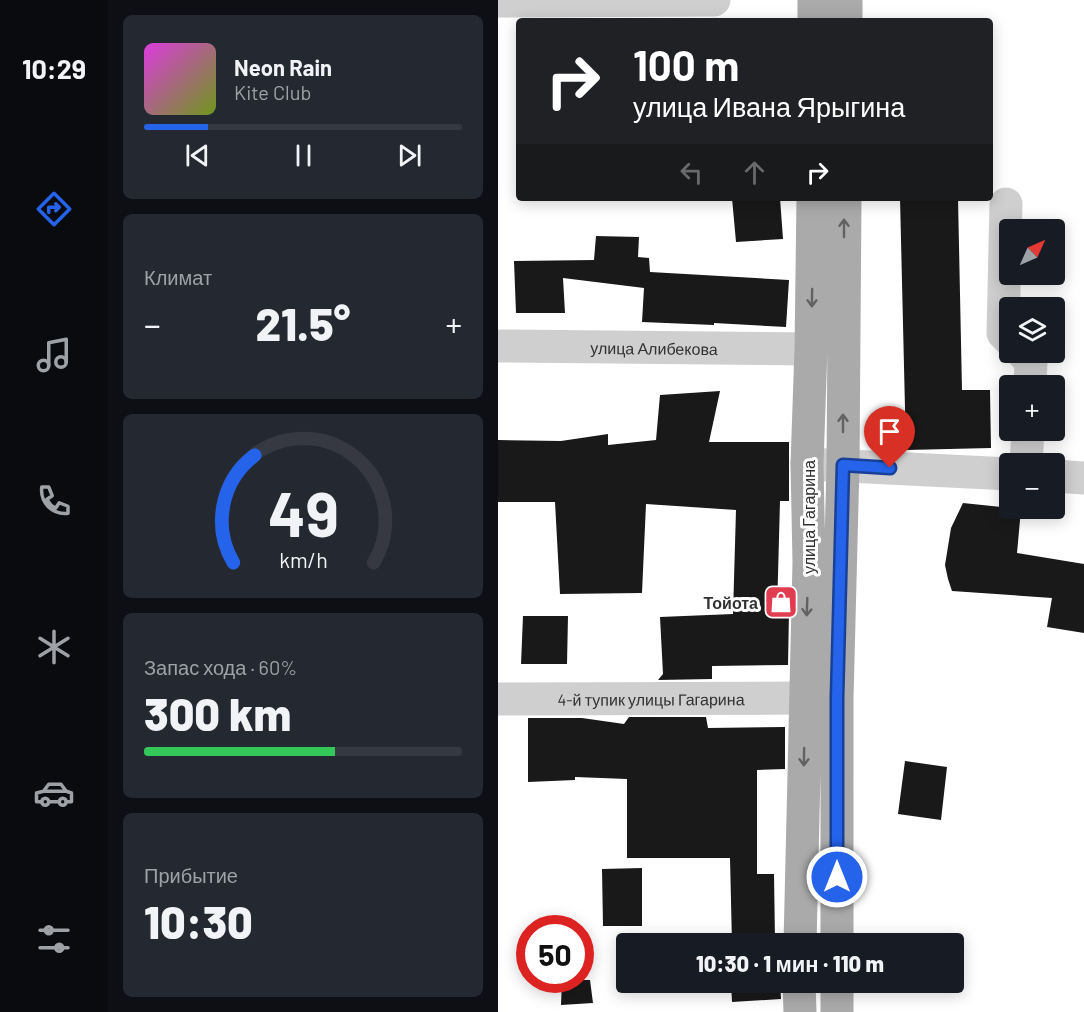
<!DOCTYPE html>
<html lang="ru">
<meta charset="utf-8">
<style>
:root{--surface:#171b24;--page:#242831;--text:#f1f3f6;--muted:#9ea1a6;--line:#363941;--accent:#2563eb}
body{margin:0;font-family:Barlow,sans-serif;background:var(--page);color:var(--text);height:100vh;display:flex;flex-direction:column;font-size:22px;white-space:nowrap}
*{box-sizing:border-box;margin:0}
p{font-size:20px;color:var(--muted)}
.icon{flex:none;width:33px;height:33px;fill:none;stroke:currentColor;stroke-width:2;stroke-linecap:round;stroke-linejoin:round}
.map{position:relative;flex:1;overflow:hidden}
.side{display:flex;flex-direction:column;gap:15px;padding:15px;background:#0d0f14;width:390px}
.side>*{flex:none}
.top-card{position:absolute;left:18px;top:18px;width:477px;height:183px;border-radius:6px;box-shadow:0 3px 15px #0003;background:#202124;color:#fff;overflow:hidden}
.needle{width:39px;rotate:45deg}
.tools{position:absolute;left:501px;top:219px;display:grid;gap:12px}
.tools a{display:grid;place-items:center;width:66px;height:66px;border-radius:6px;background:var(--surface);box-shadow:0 3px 15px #0003;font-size:30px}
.speed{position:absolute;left:18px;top:915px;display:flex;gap:12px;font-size:30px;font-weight:700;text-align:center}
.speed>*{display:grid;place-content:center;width:78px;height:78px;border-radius:50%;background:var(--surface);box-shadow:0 3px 15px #0003;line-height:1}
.speed .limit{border:9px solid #d22;background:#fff;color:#111}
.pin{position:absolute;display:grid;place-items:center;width:51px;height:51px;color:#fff;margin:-62px -26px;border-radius:50% 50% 50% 0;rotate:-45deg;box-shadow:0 0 6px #0007}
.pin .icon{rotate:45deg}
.me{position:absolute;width:66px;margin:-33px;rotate:0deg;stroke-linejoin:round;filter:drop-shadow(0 0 4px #0008)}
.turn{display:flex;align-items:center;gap:21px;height:126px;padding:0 18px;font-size:27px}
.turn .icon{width:78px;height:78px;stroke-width:2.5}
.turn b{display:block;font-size:42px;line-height:51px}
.lanes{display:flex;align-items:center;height:57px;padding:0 18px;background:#0003;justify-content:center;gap:30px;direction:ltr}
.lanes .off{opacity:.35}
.big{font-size:45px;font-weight:800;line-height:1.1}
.side .tile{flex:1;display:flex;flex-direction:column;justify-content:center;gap:9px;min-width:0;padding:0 21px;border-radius:9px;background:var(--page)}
.side .dial{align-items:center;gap:0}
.dial svg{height:156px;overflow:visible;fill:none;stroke:var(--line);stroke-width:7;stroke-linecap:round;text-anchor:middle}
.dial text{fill:var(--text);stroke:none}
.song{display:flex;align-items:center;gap:18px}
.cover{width:72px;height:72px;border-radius:9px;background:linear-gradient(135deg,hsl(300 70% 55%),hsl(80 70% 35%))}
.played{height:6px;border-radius:3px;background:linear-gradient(90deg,var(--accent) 20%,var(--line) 20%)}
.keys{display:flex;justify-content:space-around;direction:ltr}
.heat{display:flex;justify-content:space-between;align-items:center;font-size:33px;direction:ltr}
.charge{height:9px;border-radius:4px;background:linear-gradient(90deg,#34c759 60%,var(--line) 0)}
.trip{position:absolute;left:118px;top:933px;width:348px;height:60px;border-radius:6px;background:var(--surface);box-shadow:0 3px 15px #0003;font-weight:800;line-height:60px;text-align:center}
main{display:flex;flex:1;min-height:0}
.tabs{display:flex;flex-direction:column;width:108px;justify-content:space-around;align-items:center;background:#090b0e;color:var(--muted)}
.tabs .icon{width:42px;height:42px}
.tabs .selected{color:var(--accent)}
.tabs b{font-size:27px;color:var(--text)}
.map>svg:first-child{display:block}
.building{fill:#191919}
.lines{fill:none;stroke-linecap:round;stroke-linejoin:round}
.minor{stroke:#cfcfcf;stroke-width:33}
.major{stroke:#aaa;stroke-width:33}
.oneway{stroke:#626262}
.route-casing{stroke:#184099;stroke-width:15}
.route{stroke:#2563eb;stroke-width:10}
.labels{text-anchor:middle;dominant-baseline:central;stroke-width:6;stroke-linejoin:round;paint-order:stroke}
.street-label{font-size:16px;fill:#323232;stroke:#fff}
.poi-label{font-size:16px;font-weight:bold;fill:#323232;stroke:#fff;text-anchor:end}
</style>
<main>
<nav class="tabs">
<b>10:29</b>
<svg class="icon selected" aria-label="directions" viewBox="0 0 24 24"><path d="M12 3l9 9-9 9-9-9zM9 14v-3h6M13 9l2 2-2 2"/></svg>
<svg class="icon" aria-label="music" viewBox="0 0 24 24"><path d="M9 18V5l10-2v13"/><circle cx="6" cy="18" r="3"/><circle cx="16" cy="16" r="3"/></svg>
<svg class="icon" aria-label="phone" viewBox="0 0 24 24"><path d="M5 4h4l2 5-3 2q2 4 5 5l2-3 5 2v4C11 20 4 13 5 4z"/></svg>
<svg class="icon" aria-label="climate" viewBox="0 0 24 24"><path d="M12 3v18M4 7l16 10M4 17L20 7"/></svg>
<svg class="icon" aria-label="car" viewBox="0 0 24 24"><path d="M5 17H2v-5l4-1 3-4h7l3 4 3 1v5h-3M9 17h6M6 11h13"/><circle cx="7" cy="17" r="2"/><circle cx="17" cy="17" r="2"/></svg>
<svg class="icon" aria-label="filters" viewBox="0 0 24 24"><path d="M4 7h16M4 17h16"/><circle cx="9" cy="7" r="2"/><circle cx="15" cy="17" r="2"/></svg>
</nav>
<section class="side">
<div class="tile">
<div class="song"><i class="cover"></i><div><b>Neon Rain</b><p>Kite Club</p></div></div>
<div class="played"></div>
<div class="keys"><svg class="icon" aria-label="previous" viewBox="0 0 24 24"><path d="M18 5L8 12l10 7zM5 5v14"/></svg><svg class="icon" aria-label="pause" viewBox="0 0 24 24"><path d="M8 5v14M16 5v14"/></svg><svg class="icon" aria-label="next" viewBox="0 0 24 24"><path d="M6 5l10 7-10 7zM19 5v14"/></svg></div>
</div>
<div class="tile"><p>Климат</p>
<div class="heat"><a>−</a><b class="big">21.5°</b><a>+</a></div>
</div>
<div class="tile dial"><svg viewBox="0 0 100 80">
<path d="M14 69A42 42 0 1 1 86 69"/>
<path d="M14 69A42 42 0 0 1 25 14" stroke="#2563eb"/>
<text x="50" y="56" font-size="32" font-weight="700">49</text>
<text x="50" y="72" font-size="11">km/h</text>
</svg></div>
<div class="tile"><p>Запас хода · 60%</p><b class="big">300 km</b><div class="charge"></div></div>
<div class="tile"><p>Прибытие</p><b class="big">10:30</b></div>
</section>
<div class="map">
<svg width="586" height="1012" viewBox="0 0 586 1012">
<rect width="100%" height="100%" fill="#fff"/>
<!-- building -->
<path class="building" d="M234 198H282L285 239 238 242Z
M402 198H460L464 390H492L493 448 408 450Z
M98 236 141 237 140 257 151 258 152 272 291 280 288 327 216 323V325L144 322 146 288 65 278 67 313H18L16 261 96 260Z
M222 391 211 442H291V501H282L279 612H291L290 665 214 666V679L160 680 165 674 162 617 235 614 238 510 148 504 144 593 62 594 57 502H0V440L63 441 110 434V445L158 440 162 395Z
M465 503 523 509 519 553 586 564V633L549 627 554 598 454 591 450 579 447 565 453 528Z
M25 616H70L69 664H23Z
M131 717H208L210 728 287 727V769L259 770V874H276L277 941H283V944H234L232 858H129V779L77 777V780L30 782V718H84L126 724Z
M407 761 449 767 443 820 400 814Z
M144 868V926H105L104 869Z
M64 980H92L95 1003 63 1005Z
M233 982H282L283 999 234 1002Z"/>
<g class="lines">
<!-- minor -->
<g class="minor">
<path d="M0 1 216 0"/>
<path d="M508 204 505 333 512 340"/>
<path id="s1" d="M0 346 313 349"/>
<path d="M524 352 533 362 532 386"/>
<path d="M309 464 512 474"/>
<path d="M528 464 530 430"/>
<path d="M556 476 586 478"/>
<path id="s2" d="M0 699 307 698"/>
</g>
<!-- major -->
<path class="major" d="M316 21V0
M348 21V0
M302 944 311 562 309 464 313 349 315 198
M339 944V698L345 465 347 198
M301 982 302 1012
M339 1012V982"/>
</g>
<!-- one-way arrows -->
<defs><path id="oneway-shaft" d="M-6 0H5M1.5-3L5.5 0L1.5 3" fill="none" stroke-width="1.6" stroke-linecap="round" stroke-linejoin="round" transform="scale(1.5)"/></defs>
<g class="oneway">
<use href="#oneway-shaft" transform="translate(346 228) rotate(-90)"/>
<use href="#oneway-shaft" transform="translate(314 298) rotate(91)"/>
<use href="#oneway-shaft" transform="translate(345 423) rotate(-90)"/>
<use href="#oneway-shaft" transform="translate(309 607) rotate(92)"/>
<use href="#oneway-shaft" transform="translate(306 757) rotate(91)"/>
</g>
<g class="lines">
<defs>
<path id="route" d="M339 877V698L345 465 392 468"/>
</defs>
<!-- route casing -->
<use href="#route" class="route-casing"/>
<!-- route -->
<use href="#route" class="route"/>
</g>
<!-- icons -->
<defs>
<symbol id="shop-square" viewBox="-11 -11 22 22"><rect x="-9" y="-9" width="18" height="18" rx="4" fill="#e13c4f" stroke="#fff"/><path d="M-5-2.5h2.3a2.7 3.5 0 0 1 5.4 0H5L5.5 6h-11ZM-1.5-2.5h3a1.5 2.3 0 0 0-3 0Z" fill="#fff"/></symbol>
</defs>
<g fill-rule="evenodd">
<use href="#shop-square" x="264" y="583" width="38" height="38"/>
</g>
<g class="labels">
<!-- street labels -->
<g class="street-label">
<text stroke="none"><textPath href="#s1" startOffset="156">улица Алибекова</textPath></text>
<text transform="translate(310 517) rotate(-90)">улица Гагарина</text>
<text stroke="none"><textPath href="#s2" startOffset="153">4-й тупик улицы Гагарина</textPath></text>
</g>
<!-- poi labels -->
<g class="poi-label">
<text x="260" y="602">Тойота</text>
</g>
</g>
</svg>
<div class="tools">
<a><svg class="needle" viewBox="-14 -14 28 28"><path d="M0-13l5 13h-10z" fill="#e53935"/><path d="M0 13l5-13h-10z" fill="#9ea1a6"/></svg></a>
<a><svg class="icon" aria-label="layers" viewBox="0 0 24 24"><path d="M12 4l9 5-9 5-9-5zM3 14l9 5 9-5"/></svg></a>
<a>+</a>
<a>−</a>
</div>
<div class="speed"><div class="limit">50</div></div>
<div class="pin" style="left:392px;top:468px;background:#d93025"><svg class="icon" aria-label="arrive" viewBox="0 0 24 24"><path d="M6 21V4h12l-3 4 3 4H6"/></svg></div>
<svg class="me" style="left:339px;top:877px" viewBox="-20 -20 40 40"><circle r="17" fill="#2563eb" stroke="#fff" stroke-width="3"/><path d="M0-11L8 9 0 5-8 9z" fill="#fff"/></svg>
<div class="trip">10:30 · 1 мин · 110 m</div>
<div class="top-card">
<div class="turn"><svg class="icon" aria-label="right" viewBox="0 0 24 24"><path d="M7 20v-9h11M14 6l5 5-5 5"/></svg><div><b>100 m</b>улица Ивана Ярыгина</div></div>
<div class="lanes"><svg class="icon off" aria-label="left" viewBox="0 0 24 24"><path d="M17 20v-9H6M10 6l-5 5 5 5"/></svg><svg class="icon off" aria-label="ahead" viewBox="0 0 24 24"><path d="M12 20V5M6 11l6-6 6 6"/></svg><svg class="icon" aria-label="right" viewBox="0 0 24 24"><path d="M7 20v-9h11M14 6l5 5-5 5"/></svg></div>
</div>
</div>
</main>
